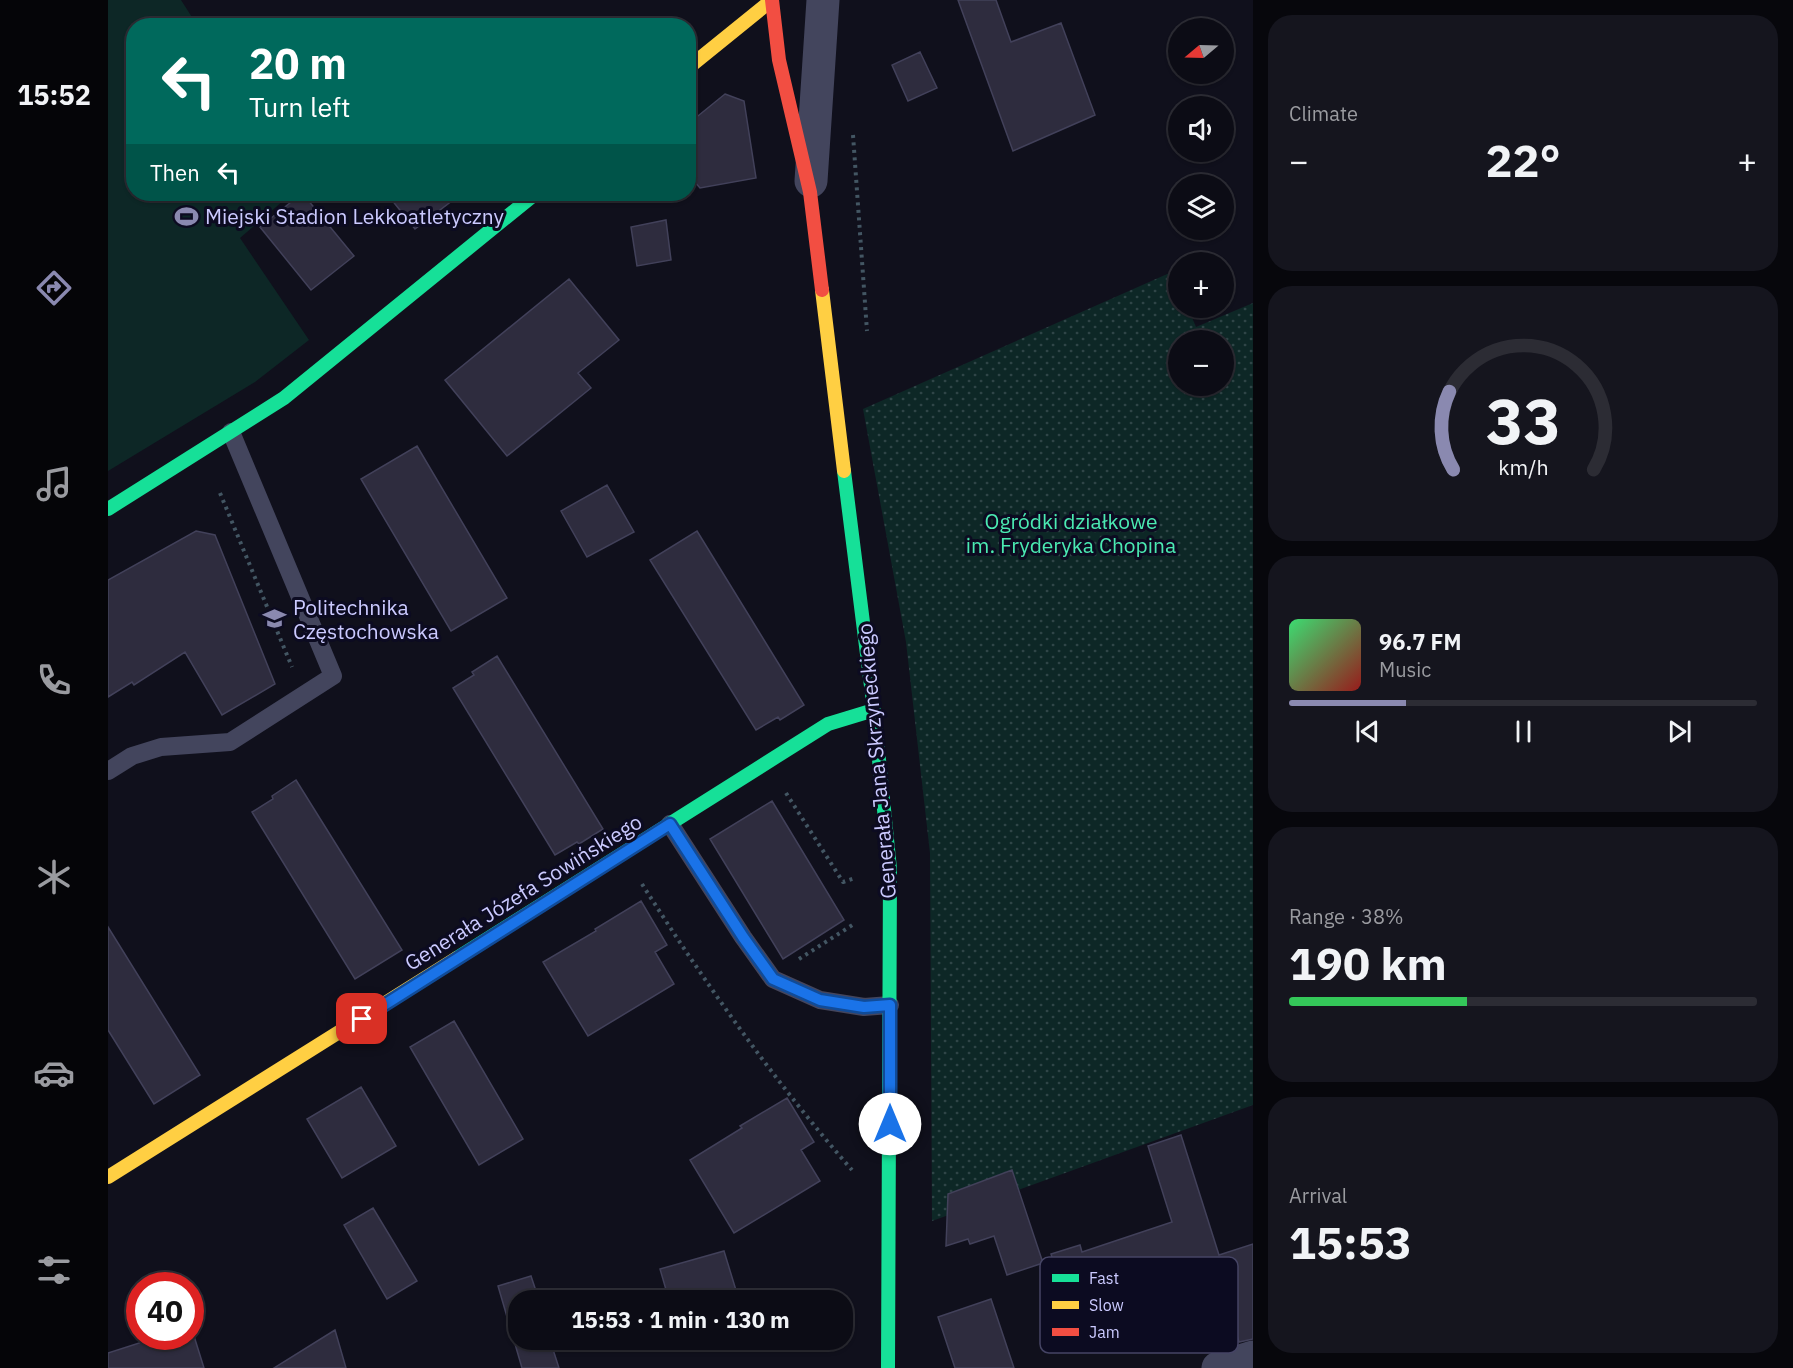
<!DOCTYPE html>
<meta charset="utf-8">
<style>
:root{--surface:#0c0c15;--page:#15151e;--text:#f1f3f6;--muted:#9a9ba0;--line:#2c2c34;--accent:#8a89b0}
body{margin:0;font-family:"IBM Plex Sans",sans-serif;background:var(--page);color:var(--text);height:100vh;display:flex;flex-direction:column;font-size:22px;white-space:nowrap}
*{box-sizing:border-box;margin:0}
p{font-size:20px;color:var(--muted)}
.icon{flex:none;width:33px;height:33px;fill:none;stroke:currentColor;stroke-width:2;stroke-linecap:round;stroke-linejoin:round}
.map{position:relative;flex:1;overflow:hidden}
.side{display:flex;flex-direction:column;gap:15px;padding:15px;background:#07070c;width:540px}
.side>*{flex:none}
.banner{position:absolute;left:18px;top:18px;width:570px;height:183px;border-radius:24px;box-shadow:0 2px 4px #0004,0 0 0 2px var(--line);background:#00695c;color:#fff;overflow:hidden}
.needle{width:39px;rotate:251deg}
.fabs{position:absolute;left:1060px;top:18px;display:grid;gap:12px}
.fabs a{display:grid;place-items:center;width:66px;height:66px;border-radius:50%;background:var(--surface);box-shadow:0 2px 4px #0004,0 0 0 2px var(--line);font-size:30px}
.speed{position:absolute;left:18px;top:1272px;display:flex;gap:12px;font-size:30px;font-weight:700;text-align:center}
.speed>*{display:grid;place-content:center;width:78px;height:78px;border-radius:50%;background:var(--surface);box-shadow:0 2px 4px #0004,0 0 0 2px var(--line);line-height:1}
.speed .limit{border:9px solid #d22;background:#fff;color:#111}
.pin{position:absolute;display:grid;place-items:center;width:51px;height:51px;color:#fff;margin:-26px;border-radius:12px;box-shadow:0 3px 9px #0006}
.me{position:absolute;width:66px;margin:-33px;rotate:0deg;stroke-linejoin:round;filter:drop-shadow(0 0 4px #0008)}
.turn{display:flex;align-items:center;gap:21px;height:126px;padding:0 24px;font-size:27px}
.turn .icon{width:78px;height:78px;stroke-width:2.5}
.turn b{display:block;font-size:42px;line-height:51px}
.then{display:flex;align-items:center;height:57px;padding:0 24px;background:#0003;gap:12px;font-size:22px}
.big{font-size:45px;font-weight:700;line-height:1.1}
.side .card{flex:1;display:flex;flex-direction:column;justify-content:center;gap:9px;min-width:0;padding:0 21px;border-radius:24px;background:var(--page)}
.side .dial{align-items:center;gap:0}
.dial svg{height:156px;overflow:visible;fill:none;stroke:var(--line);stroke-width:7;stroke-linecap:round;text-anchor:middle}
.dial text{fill:var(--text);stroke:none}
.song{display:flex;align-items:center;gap:18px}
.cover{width:72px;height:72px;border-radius:9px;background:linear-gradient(135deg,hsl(140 70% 55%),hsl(0 70% 35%))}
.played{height:6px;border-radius:3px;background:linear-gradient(90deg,var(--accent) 25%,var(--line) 25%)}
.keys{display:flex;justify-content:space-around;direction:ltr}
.heat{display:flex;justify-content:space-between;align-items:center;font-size:33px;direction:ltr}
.charge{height:9px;border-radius:4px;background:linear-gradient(90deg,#34c759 38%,var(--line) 0)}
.trip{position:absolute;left:400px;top:1290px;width:345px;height:60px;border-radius:24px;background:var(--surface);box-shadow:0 2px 4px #0004,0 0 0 2px var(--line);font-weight:700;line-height:60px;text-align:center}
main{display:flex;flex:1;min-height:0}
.dock{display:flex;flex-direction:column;width:108px;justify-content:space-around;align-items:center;background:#050508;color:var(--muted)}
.dock .icon{width:42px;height:42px}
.dock .selected{color:var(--accent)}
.dock b{font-size:27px;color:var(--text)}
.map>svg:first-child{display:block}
.grass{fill:url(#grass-dots);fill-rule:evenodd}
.pitch{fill:#0d2726}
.building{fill:#2e2c3e;stroke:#42415a;stroke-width:1.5}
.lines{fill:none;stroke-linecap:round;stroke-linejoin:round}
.path{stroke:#435663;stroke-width:4;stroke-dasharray:3 4.5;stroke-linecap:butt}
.lane{stroke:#43455d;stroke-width:18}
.street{stroke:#43455d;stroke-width:33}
.fast{stroke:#16e098;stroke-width:14}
.slow{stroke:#ffcf43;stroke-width:14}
.jam{stroke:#f24e42;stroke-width:14}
.route-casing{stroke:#114b97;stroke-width:15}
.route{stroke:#1a73e8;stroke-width:10}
.labels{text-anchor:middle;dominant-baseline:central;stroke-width:6;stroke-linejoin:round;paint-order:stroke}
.poi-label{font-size:21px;fill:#cbcaff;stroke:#0c0b21;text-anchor:start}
.park-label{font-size:21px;fill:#4beab2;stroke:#0c0b21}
.street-label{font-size:21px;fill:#cbcaff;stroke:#0c0b21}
.key{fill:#0c0b21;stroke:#454464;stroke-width:1.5}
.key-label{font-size:16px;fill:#cbcaff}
</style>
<main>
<nav class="dock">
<b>15:52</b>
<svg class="icon selected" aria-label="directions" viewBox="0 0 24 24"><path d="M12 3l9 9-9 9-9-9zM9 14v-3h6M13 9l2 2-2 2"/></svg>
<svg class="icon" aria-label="music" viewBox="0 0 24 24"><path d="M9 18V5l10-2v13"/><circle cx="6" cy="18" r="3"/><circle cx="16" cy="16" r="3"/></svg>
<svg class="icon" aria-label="phone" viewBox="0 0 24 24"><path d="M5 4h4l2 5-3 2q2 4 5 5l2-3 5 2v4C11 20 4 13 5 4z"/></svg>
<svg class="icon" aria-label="climate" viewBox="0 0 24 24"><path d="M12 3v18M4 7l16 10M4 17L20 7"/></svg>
<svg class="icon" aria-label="car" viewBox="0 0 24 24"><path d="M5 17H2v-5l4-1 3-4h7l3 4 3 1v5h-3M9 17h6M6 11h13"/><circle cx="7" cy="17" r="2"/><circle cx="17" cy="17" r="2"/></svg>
<svg class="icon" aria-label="filters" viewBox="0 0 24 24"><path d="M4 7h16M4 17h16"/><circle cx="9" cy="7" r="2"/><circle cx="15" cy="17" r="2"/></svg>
</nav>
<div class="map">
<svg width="1145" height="1368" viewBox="0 0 1145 1368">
<defs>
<pattern id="grass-dots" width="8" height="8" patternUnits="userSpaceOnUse" patternTransform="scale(1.5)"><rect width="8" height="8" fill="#0d2726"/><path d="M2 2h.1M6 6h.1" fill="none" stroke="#2f4547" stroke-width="1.8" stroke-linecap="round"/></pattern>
</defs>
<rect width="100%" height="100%" fill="#10101c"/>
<!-- grass -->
<path class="grass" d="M1066 271 1071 284V308H1080L1088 327 1145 303V1105L824 1221 822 853 798 642 755 409ZM1071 340H1116V386H1071Z"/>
<!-- pitch -->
<path class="pitch" d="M0 0H73L89 25 26 26V194H183L132 238 201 340 147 382 0 471Z"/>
<!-- building -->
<path class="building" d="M850 0H888L903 42 953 23 987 115 905 151Z
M812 52 829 88 800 101 784 65Z
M617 94 636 101 648 178 592 188 580 174V124Z
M193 194H195L246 256 203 290 152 227Z
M279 194H353L307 229Z
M558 220 563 260 529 266 523 227Z
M461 279 511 340 470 373 483 388 399 456 337 380Z
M309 446 399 598 343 631 253 479Z
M499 485 526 532 479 557 453 511Z
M88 531 107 535 167 684 114 715 77 652 26 685 24 682 0 697V580Z
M589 531 696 705 672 720 670 717 648 730 542 560Z
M389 656 495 829 471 844 469 842 447 855 345 688 366 675 364 672Z
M188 780 294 950 247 979 144 812 165 799 164 796Z
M664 801 736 920 675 959 602 839Z
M533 901 559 945 547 952 566 984 480 1036 435 962 488 931 487 929Z
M0 927 92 1075 46 1104 0 1030Z
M346 1021 415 1139 371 1165 302 1047Z
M253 1087 288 1146 234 1178 199 1119Z
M679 1098 706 1142 693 1150 712 1181 626 1233 582 1160 634 1128 632 1126Z
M1073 1135 1111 1255 1145 1244V1339L1131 1342 1109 1267 1017 1298 1018 1304 967 1320 957 1288 954 1289 943 1254 972 1245 974 1252 1064 1222 1040 1146Z
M904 1170 935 1263 899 1275 886 1236 862 1244 860 1239 838 1246 840 1194Z
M265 1208 309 1281 279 1299 236 1225Z
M616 1251 631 1300H561L552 1269Z
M423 1276 431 1300H411V1340H442L451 1368H414L390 1286Z
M883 1299 906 1368H847L830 1317Z
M227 1330 238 1368H166Z
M53 1336H86L96 1368H0V1353Z"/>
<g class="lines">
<!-- path -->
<path class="path" d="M745 135 759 331
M112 493 184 667
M678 793 735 882 747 878
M534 884C597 983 666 1081 744 1170
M691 959 746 924"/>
<!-- lane -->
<path class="lane" d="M0 771 24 756 53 747 122 742 225 676 123 432
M562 824 635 937 665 979 712 1000 756 1007 782 1005"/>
<!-- street -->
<path class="street" d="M703 181 715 0
M1110 1368 1145 1357"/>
<!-- fast -->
<path class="fast" d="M736 471 766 710 782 869 780 1368
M0 509 176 398 427 194
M349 958 720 724 766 710"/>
<!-- slow -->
<path class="slow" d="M580 68 664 0
M714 290 736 471
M0 1177 349 958"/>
<!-- jam -->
<path class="jam" d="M664 0 671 60 702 192 714 290"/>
</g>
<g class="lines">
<defs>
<path id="route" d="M254 1019 562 824 635 937 665 979 712 1000 756 1007 782 1005V1124"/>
</defs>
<!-- route casing -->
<use href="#route" class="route-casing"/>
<!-- route -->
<use href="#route" class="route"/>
</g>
<!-- icons -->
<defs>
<symbol id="stadium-bare" viewBox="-9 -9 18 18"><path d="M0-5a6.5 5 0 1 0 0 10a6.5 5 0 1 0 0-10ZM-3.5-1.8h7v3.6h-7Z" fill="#8a89b0" stroke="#0c0b21" stroke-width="2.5" paint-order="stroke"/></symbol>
<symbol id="university-bare" viewBox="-9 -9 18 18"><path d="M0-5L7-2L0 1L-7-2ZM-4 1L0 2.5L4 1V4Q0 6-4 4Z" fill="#8a89b0" stroke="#0c0b21" stroke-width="2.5" paint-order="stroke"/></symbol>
</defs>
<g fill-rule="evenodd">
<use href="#stadium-bare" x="62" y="200" width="33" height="33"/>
<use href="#university-bare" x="150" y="602" width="33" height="33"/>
</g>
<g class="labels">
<!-- poi labels -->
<g class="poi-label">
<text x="97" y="216">Miejski Stadion Lekkoatletyczny</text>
<text x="185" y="607">Politechnika<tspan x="185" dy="24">Częstochowska</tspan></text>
</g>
<!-- park labels -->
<g class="park-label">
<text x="963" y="521">Ogródki działkowe<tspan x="963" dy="24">im. Fryderyka Chopina</tspan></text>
</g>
<!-- street labels -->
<g class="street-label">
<text transform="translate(768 761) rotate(-95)">Generała Jana Skrzyneckiego</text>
<text transform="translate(415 892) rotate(-32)">Generała Józefa Sowińskiego</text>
</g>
</g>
<!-- legend -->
<rect x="932" y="1257" width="198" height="96" rx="9" class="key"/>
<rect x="944" y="1274" width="27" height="8" fill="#16e098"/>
<rect x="944" y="1301" width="27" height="8" fill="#ffcf43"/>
<rect x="944" y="1328" width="27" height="8" fill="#f24e42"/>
<g class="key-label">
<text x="981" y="1284">Fast</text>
<text x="981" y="1311">Slow</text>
<text x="981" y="1338">Jam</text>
</g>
</svg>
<div class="fabs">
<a><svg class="needle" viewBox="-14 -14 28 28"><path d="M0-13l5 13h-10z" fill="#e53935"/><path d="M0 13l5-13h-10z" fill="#9a9ba0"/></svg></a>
<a><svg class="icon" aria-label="sound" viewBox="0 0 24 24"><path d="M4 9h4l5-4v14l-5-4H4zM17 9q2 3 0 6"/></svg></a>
<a><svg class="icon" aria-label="layers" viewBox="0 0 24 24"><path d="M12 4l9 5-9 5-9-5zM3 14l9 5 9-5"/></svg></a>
<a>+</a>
<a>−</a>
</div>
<div class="speed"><div class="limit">40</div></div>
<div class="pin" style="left:254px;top:1019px;background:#d93025"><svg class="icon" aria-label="arrive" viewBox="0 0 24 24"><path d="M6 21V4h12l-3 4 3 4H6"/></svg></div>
<svg class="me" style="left:782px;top:1124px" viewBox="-20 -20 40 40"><circle r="19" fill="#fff"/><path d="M0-13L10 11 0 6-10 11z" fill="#1a73e8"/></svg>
<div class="trip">15:53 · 1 min · 130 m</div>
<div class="banner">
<div class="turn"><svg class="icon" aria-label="left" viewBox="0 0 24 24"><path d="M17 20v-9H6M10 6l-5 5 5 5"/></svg><div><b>20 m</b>Turn left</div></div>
<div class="then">Then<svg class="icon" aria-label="left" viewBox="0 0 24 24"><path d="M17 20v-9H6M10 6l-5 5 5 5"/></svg></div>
</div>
</div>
<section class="side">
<div class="card"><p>Climate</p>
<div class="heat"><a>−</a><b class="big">22°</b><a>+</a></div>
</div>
<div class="card dial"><svg viewBox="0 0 100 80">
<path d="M14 69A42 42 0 1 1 86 69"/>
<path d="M14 69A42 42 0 0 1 12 29" stroke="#8a89b0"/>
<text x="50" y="56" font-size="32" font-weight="700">33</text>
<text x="50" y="72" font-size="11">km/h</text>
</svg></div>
<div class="card">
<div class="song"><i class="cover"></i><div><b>96.7 FM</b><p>Music</p></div></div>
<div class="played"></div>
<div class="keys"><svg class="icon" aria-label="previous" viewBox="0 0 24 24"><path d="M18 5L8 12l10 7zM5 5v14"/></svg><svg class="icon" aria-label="pause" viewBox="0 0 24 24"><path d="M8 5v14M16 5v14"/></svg><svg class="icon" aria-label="next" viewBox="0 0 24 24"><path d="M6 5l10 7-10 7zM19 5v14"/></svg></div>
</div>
<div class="card"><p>Range · 38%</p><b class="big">190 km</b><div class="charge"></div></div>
<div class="card"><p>Arrival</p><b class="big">15:53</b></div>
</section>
</main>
